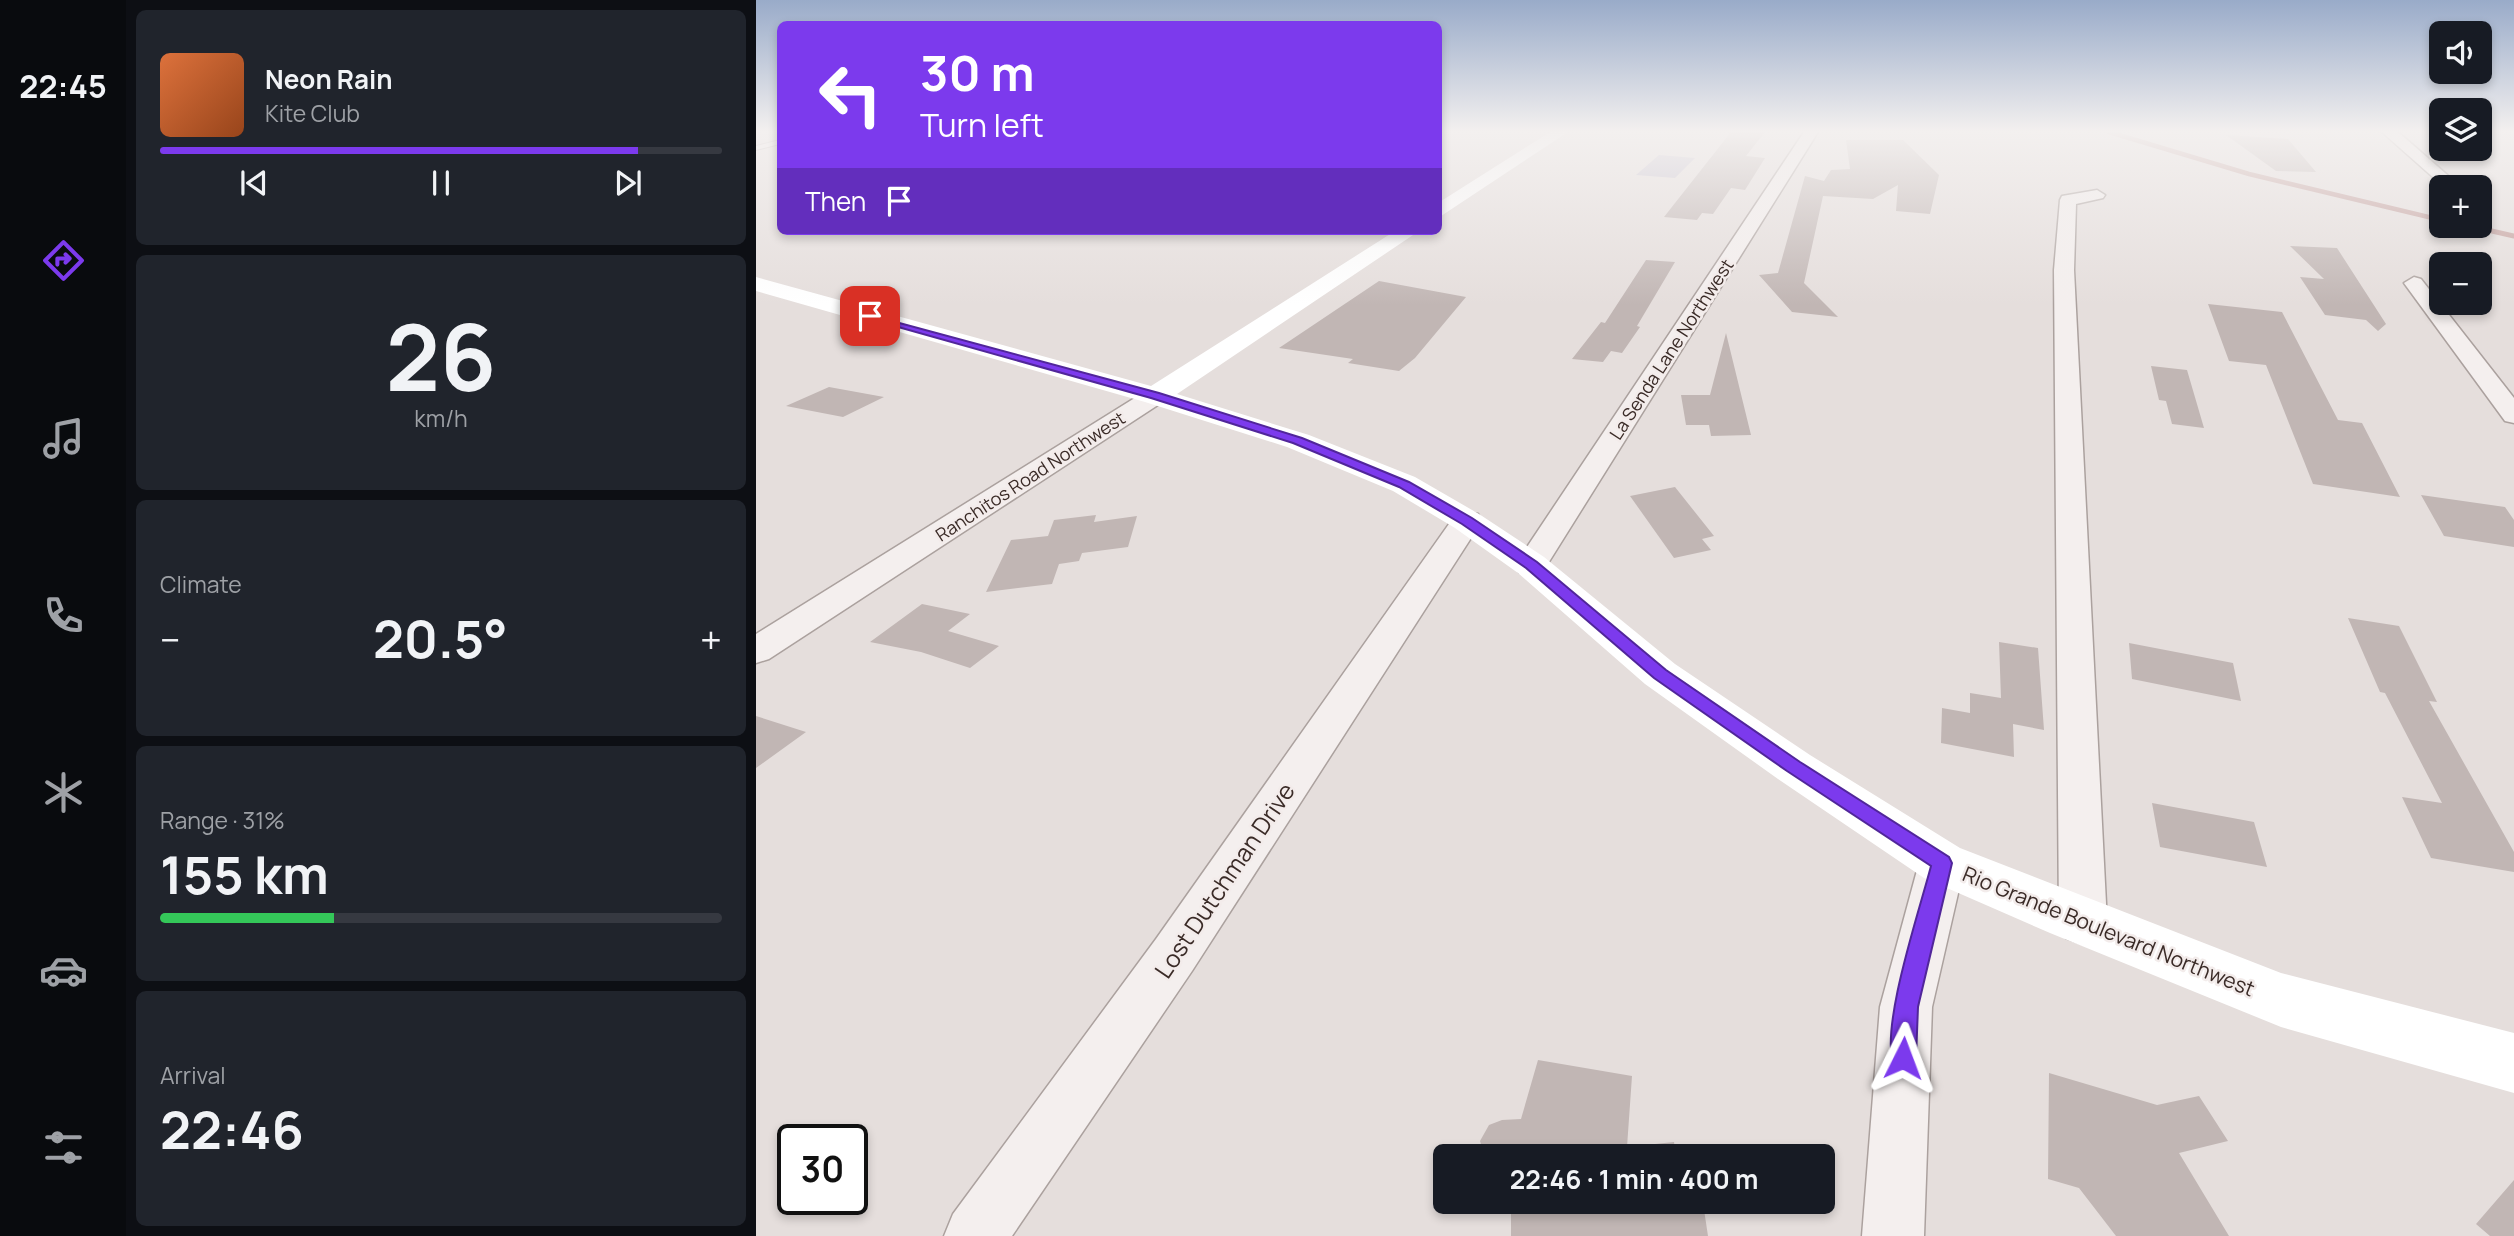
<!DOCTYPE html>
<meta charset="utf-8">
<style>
:root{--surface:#171b24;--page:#20242c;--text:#f1f3f6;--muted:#9ea1a6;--line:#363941;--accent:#7c3aed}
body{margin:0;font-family:Manrope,sans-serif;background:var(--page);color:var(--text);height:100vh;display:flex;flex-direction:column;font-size:26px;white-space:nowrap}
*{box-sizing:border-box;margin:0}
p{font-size:23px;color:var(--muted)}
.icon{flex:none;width:38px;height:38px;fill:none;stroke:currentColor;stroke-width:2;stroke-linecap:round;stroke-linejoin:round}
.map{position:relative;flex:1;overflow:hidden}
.details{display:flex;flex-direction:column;gap:10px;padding:10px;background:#0d0f14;width:630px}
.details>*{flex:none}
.top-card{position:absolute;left:21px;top:21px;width:665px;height:214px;border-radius:10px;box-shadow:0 4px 10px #0003;background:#7c3aed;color:#fff;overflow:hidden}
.tools{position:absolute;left:1673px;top:21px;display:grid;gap:14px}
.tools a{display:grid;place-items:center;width:63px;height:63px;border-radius:10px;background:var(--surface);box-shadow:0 4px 10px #0003;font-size:35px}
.speed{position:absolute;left:21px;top:1124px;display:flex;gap:14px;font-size:35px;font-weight:700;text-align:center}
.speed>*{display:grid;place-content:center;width:91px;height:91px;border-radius:50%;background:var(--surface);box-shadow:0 4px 10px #0003;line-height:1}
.speed .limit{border:4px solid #111;border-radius:10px;background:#fff;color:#111}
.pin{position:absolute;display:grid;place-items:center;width:60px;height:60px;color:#fff;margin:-30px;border-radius:14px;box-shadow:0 4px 10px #0006}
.me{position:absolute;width:77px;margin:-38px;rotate:3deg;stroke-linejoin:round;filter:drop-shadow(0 0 5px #0008)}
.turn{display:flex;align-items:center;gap:24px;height:147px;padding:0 28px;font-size:32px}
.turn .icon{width:91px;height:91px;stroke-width:2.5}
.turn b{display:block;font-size:49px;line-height:60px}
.then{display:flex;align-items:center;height:66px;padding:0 28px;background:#0003;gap:14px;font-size:26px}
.big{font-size:52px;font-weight:700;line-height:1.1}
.details .card{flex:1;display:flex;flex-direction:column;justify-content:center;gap:10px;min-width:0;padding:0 24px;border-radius:10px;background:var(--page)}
.details .dial{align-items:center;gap:0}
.dial b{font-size:91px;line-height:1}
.song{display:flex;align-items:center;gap:21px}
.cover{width:84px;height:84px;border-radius:10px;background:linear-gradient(135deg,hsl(20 70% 55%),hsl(20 70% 35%))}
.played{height:7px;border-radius:4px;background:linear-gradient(90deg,var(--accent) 85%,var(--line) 85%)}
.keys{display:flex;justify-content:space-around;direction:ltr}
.heat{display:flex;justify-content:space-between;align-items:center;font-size:38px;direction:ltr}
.charge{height:10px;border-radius:5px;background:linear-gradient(90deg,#34c759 31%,var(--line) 0)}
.trip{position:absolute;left:677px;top:1144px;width:402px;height:70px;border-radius:10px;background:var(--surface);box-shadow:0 4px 10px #0003;font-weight:700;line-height:70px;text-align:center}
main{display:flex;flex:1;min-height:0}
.menu{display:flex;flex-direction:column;width:126px;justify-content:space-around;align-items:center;background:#090b0e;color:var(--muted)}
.menu .icon{width:49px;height:49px}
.menu .on{color:var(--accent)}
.menu b{font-size:32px;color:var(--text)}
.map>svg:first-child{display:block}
.green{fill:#c3bece}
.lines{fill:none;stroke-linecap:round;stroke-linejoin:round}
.stream-far1{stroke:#c29d9a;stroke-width:4.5}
.stream{stroke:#c29d9a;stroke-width:5}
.building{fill:#c1b6b4}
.lane-casing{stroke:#aba19e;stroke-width:2}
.street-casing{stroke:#aba19e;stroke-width:3}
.lane{fill:#f4efee;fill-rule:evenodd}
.street{fill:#f4efee;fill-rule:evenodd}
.secondary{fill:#fff;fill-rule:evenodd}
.route{fill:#7c3aed;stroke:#51269a;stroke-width:2}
.labels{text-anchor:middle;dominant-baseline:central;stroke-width:5;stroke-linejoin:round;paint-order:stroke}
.far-street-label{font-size:18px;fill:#3a2b27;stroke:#f3eceb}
.street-label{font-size:21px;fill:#3a2b27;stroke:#f3eceb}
.near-street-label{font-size:24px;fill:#3a2b27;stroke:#f3eceb}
</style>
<main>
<nav class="menu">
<b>22:45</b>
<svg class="icon on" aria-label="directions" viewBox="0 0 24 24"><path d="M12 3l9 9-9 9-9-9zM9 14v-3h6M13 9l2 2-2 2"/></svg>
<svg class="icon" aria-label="music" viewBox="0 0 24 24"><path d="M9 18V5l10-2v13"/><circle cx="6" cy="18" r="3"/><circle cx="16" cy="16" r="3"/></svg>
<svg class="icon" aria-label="phone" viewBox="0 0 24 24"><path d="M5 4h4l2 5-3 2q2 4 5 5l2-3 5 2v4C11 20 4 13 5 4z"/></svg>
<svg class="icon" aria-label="climate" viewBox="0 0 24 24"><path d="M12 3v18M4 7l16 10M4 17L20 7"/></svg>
<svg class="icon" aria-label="car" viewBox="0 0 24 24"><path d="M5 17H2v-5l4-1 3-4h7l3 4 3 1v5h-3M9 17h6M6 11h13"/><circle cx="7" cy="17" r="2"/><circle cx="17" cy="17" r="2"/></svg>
<svg class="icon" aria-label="filters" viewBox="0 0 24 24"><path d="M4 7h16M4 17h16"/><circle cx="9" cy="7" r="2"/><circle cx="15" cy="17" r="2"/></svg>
</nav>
<section class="details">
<div class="card">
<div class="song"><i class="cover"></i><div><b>Neon Rain</b><p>Kite Club</p></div></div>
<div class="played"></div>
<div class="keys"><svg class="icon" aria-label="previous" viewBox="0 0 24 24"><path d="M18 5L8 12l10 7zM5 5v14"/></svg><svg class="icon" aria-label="pause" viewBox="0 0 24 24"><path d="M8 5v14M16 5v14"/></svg><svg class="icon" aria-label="next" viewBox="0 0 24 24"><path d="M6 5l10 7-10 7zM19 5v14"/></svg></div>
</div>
<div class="card dial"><b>26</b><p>km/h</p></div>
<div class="card"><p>Climate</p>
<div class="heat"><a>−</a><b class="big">20.5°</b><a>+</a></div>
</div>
<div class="card"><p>Range · 31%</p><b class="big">155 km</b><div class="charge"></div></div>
<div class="card"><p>Arrival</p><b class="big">22:46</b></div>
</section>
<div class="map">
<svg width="1758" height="1236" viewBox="0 0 1758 1236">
<rect width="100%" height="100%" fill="#e5dedc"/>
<!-- green -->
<path class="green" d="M903 155 939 158 919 178 880 175Z"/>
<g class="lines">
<!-- stream-far1 -->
<path class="stream-far1" d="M1353 132 1493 174 1685 220"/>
<!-- stream -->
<path class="stream" d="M1714 226 1758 236"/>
</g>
<!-- building -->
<path class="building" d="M975 132H1009L990 156 1009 158 989 190 975 188 957 214 946 213 941 220 908 217Z
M1470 135 1532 139 1560 172 1520 171Z
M1090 140H1147L1183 175 1174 214 1140 211 1142 185 1117 199 1067 196 1048 283 1082 317 1036 312 1003 275 1022 273 1049 176 1068 181 1075 170 1094 169Z
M1534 246 1581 248 1630 324 1622 331 1610 320 1569 315 1544 277 1568 279Z
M890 260 919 262 881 326 884 327 866 353 855 351 847 362 816 359 845 322 849 323Z
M623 281 710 297 659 358 643 371 592 363 597 359 523 348Z
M1452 304 1526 312 1582 420 1606 423 1644 497 1557 484 1510 365 1473 361Z
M970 333 995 435 955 436 953 425H930L925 395H954Z
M1395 366 1431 370 1448 428 1416 424 1410 401 1403 400Z
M73 387 128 397 87 417 30 406Z
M919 487 958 536 946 539 955 550 918 558 874 496Z
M1665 495 1749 507 1758 520V547L1688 536Z
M340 515 338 522 381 516 372 547 326 553 323 561 303 564 296 584 230 592 255 540 292 536 298 520Z
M166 604 214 614 192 631 243 646 214 668 165 652 114 642Z
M1592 618 1643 626 1681 702 1673 701 1758 852V872L1675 858 1646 797 1686 803 1629 693 1624 692Z
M1243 642 1282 648 1288 730 1257 724 1258 757 1185 743 1186 708 1214 713V693L1245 698Z
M1373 643 1477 663 1485 701 1376 679Z
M0 716 50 732 0 768Z
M1396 803 1498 822 1511 867 1404 847Z
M782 1060 876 1076 871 1147 918 1142 920 1157H729L724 1141 733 1125 746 1120 765 1119Z
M1293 1073 1401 1105 1443 1096 1472 1141 1423 1153 1473 1236H1360L1323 1188 1292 1179Z
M1758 1180V1236H1734L1720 1224Z
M755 1202H927L928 1209 947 1203 952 1236H755Z"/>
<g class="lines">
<defs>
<path id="lane" d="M24 140V144L0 150V146Z"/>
<path id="street" d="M1048 132H1062L791 565 787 572 775 575 763 572 759 565Z
M1626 132H1642L1705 187H1688Z
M1341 190 1349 195 1347 198 1320 204 1318 270 1351 923 1344 938 1327 944 1310 938 1303 923 1298 270 1304 200 1306 196Z
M1658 277 1665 279 1758 398V423L1749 421 1648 283Z
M399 388 408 391 412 396 408 401 13 659 0 663V634L390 391Z
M711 512 722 514 726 521 436 971 256 1236H188L197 1214 400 939 700 514Z
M1186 844 1202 850 1209 863 1176 1007 1168 1236H1106L1124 1007 1163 863 1170 850Z"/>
</defs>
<!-- lane casing -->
<use href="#lane" class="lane-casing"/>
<!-- street casing -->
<use href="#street" class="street-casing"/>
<!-- lane -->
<use href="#lane" class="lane"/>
<!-- street -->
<use href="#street" class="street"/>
<!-- secondary -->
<path class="secondary" d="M794 132H812L682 218V203Z
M639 231H663L421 394 553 435 659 477 723 514 788 557 919 664 1054 755 1204 848 1525 973 1758 1033V1093L1525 1027 1294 933 1168 878 1022 779 889 684 762 573 699 528 637 491 531 447 389 402 0 291V277L395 386Z"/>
</g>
<!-- sky -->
<linearGradient id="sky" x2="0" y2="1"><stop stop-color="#99abc9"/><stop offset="0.43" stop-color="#f3f0ef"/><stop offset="1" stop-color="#f3f0ef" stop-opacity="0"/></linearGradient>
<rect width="1758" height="305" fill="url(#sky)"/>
<!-- route -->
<path class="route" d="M110 314 403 393 546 438 653 482 716 518 781 562 910 670 1044 762 1193 857 1196 863 1162 1007 1160 1058 1156 1066 1147 1070 1138 1066C1123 1029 1164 909 1175 866L1031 771 898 678 770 568 706 524 643 487 537 443 395 398 110 318Z"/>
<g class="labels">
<!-- far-street labels -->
<g class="far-street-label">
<text transform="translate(915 349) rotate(-57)">La Senda Lane Northwest</text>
<text transform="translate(274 476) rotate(-33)">Ranchitos Road Northwest</text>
</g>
<!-- street labels -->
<g class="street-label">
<text transform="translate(1353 931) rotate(22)">Rio Grande Boulevard Northwest</text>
</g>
<!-- near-street labels -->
<g class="near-street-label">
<text transform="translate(468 880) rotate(-56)">Lost Dutchman Drive</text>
</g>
</g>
</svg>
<div class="tools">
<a><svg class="icon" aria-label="sound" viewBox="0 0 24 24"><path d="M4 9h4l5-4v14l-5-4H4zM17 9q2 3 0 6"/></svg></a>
<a><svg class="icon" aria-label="layers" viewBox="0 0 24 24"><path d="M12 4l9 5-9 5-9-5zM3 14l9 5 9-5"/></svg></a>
<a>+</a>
<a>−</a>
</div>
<div class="speed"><div class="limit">30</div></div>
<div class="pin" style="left:114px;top:316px;background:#d93025"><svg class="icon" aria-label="arrive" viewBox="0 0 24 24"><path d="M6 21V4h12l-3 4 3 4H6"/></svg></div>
<svg class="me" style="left:1147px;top:1058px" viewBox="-20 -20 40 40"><path d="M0-17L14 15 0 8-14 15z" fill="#7c3aed" stroke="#fff" stroke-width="4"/></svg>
<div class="trip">22:46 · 1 min · 400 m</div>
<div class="top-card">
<div class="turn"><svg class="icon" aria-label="left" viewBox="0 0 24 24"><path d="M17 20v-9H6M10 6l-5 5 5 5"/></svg><div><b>30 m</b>Turn left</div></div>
<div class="then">Then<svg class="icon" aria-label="arrive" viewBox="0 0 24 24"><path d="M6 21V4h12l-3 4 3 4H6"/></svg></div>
</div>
</div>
</main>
